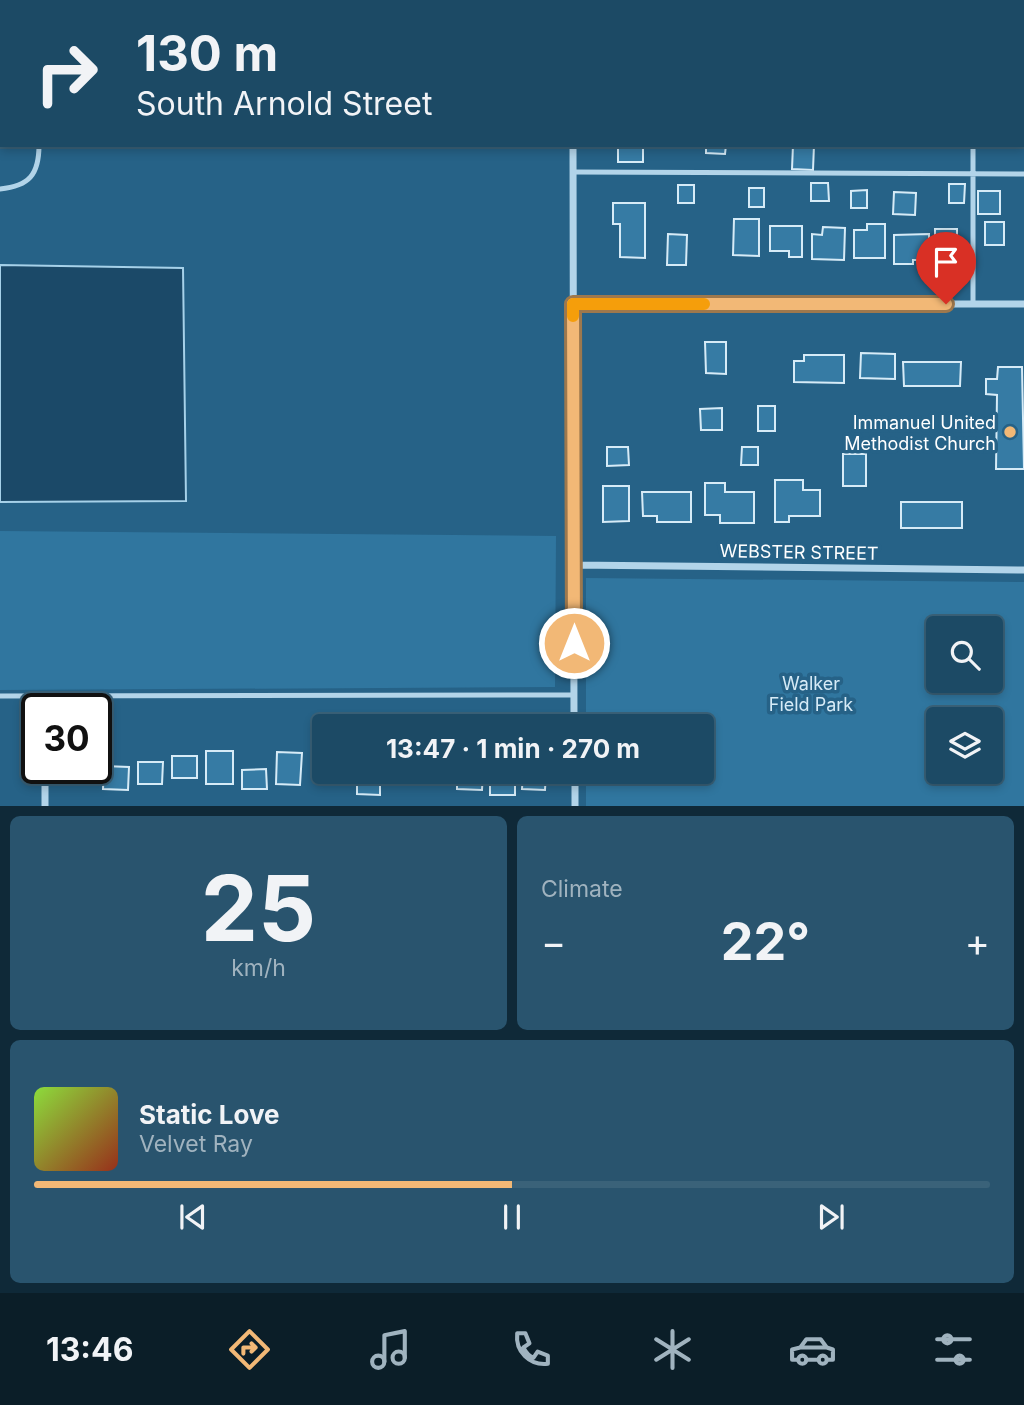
<!DOCTYPE html>
<meta charset="utf-8">
<style>
:root{--surface:#1c4a65;--page:#29546e;--text:#f1f3f6;--muted:#a0b3bf;--line:#3a6279;--accent:#f2b876}
body{margin:0;font-family:Inter,sans-serif;background:var(--page);color:var(--text);height:100vh;display:flex;flex-direction:column;font-size:26px;white-space:nowrap}
*{box-sizing:border-box;margin:0}
p{font-size:23px;color:var(--muted)}
.icon{flex:none;width:38px;height:38px;fill:none;stroke:currentColor;stroke-width:2;stroke-linecap:round;stroke-linejoin:round}
.map{position:relative;height:806px;overflow:hidden}
.sheet{display:flex;flex-direction:column;gap:10px;padding:10px;background:#0f2938;flex:1}
.sheet>*{flex:none}
.hud{position:absolute;left:0px;top:0px;width:1026px;height:147px;box-shadow:0 4px 10px #0003,0 0 0 2px var(--line);background:#1c4a65;color:var(--text);overflow:hidden}
.tools{position:absolute;left:926px;top:616px;display:grid;gap:14px}
.tools a{display:grid;place-items:center;width:77px;height:77px;border-radius:7px;background:var(--surface);box-shadow:0 4px 10px #0003,0 0 0 2px var(--line);font-size:35px}
.speed{position:absolute;left:21px;top:693px;display:flex;gap:14px;font-size:35px;font-weight:700;text-align:center}
.speed>*{display:grid;place-content:center;width:91px;height:91px;border-radius:50%;background:var(--surface);box-shadow:0 4px 10px #0003,0 0 0 2px var(--line);line-height:1}
.speed .limit{border:4px solid #111;border-radius:10px;background:#fff;color:#111}
.pin{position:absolute;display:grid;place-items:center;width:60px;height:60px;color:#fff;margin:-72px -30px;border-radius:50% 50% 50% 0;rotate:-45deg;box-shadow:0 0 7px #0007}
.pin .icon{rotate:45deg}
.me{position:absolute;width:77px;margin:-38px;rotate:0deg;stroke-linejoin:round;filter:drop-shadow(0 0 5px #0008)}
.turn{display:flex;align-items:center;gap:24px;height:147px;padding:0 21px;font-size:32px}
.turn .icon{width:91px;height:91px;stroke-width:2.5}
.turn b{display:block;font-size:49px;line-height:60px}
.big{font-size:52px;font-weight:700;line-height:1.1}
.sheet .widget{flex:1;display:flex;flex-direction:column;justify-content:center;gap:10px;min-width:0;padding:0 24px;border-radius:10px;background:var(--page)}
.sheet .dial{align-items:center;gap:0}
.dial b{font-size:91px;line-height:1}
.song{display:flex;align-items:center;gap:21px}
.cover{width:84px;height:84px;border-radius:10px;background:linear-gradient(135deg,hsl(90 70% 55%),hsl(10 70% 35%))}
.played{height:7px;border-radius:4px;background:linear-gradient(90deg,var(--accent) 50%,var(--line) 50%)}
.keys{display:flex;justify-content:space-around;direction:ltr}
.heat{display:flex;justify-content:space-between;align-items:center;font-size:38px;direction:ltr}
.sheet .tiles{flex:1;display:grid;gap:10px;grid-template-columns:1fr 1fr}
.widget:last-child{grid-column:span 2}
.trip{position:absolute;left:312px;top:714px;width:402px;height:70px;border-radius:7px;background:var(--surface);box-shadow:0 4px 10px #0003,0 0 0 2px var(--line);font-weight:700;line-height:70px;text-align:center}
.tabs{display:flex;height:112px;justify-content:space-around;align-items:center;background:#0b1e28;color:var(--muted)}
.tabs .icon{width:49px;height:49px}
.tabs .on{color:var(--accent)}
.tabs b{font-size:32px;color:var(--text)}
.map>svg:first-child{display:block}
.green{fill:#30769f;fill-rule:evenodd}
.water{fill:#1b4968;stroke:#a6d1e9;stroke-width:2}
.building{fill:#367ba4;stroke:#d6ebf7;stroke-width:2}
.lines{fill:none;stroke-linecap:round;stroke-linejoin:round}
.service{stroke:#b2d4e9;stroke-width:5}
.minor{stroke:#b2d4e9;stroke-width:7}
.route-casing{stroke:#9d784d;stroke-width:18}
.route{stroke:#f2b876;stroke-width:12}
.slow{stroke:#f59e0b;stroke-width:12}
.poi-dot{fill:#f2b876;stroke:#266287;stroke-width:2.5}
.labels{text-anchor:middle;dominant-baseline:central;stroke-width:7;stroke-linejoin:round;paint-order:stroke}
.poi-label{font-size:18px;fill:#fff;stroke:#266287;text-anchor:end}
.street-label{font-size:18px;fill:#fff;stroke:#266287}
.park-label{font-size:18px;fill:#d6ebf7;stroke:#266287}
</style>
<div class="map">
<svg width="1024" height="807" viewBox="0 0 1024 807">
<rect width="100%" height="100%" fill="#266287"/>
<!-- green -->
<path class="green" d="M0 531 556 536 555 687 0 690Z
M586 578 1024 582V806H586V772H702V726H586ZM938 628H990V681H938ZM938 719H990V772H938Z"/>
<!-- water -->
<path class="water" d="M0 265 183 268 186 501 0 502Z"/>
<!-- building -->
<path class="building" d="M618 145H643V162H618Z
M706 145H726L725 154 706 153Z
M793 145H814L813 170 792 169Z
M811 183H828L829 201H811Z
M949 184H965L964 203H949Z
M678 185H694V203H678Z
M749 188H764V207H749Z
M867 190V208H851V191Z
M978 191H1000V214H978Z
M894 192 916 193 915 215 893 214Z
M613 203H645V258L620 257V224H613Z
M734 219H759V256L733 255Z
M985 222H1004V245H985Z
M867 224H885V258H854V230H867Z
M770 226H802V257H789V251H770Z
M823 227 845 228 844 260 812 259V234L822 235Z
M935 229H957V263L935 264Z
M668 234 687 235 686 265H667Z
M929 234V260H913V264H894V235Z
M705 342H726V374L706 373Z
M861 353 895 354V379L860 378Z
M804 355H844V383L794 382V361H804Z
M903 362H961L960 386H904Z
M998 367H1022L1024 469H996L997 395 986 394V379H997Z
M758 406H775V431H758Z
M722 408V430H701L700 409Z
M607 447H628L629 465 607 466Z
M742 447H758V465H741Z
M843 454H866V486H843Z
M775 480H803V490H820V516H789V522H775Z
M705 483H725V492H754V523H720V515H705Z
M603 486H629V521L603 522Z
M642 492H691V522H657V516H643Z
M901 502H962V528H901Z
M206 751H233V784H206Z
M277 752 302 753 300 785 276 784Z
M172 756H197V778H172Z
M138 762H163L162 784H138Z
M104 766 129 767 128 790 103 789Z
M323 766 324 772H347L346 783 322 782Z
M70 768H96L95 783H70Z
M266 769 267 789H242V770Z
M357 772H380V795L357 794Z
M423 772H448V783L423 782Z
M457 772H483L482 790 457 789Z
M523 772H546L545 790 522 789Z
M490 774 515 775V795H490Z"/>
<g class="lines">
<!-- service -->
<path class="service" d="M40 2V0
M973 145V304
M573 172 1024 174
M0 189C29 186 39 175 39 145
M0 696 574 695"/>
<!-- minor -->
<path class="minor" d="M574 0V2
M573 145 574 726
M573 304H1024
M574 565 1024 570
M45 697V709
M45 768V807
M575 772V807"/>
</g>
<g class="lines">
<defs>
<path id="route" d="M574 643 573 304H946"/>
</defs>
<!-- route casing -->
<use href="#route" class="route-casing"/>
<!-- route -->
<use href="#route" class="route"/>
<!-- slow -->
<path class="slow" d="M573 316V304H704"/>
</g>
<!-- markers -->
<circle class="poi-dot" cx="1010" cy="432" r="7"/>
<g class="labels">
<!-- poi labels -->
<g class="poi-label">
<text x="996" y="422">Immanuel United<tspan x="996" dy="21">Methodist Church</tspan></text>
</g>
<!-- street labels -->
<g class="street-label">
<text transform="translate(799 552) rotate(1)">WEBSTER STREET</text>
</g>
<!-- park labels -->
<g class="park-label">
<text x="811" y="683">Walker<tspan x="811" dy="21">Field Park</tspan></text>
</g>
</g>
</svg>
<div class="tools">
<a><svg class="icon" aria-label="search" viewBox="0 0 24 24"><circle cx="10" cy="10" r="6"/><path d="M15 15l6 6"/></svg></a>
<a><svg class="icon" aria-label="layers" viewBox="0 0 24 24"><path d="M12 4l9 5-9 5-9-5zM3 14l9 5 9-5"/></svg></a>
</div>
<div class="speed"><div class="limit">30</div></div>
<div class="pin" style="left:946px;top:304px;background:#d93025"><svg class="icon" aria-label="arrive" viewBox="0 0 24 24"><path d="M6 21V4h12l-3 4 3 4H6"/></svg></div>
<svg class="me" style="left:574px;top:643px" viewBox="-20 -20 40 40"><circle r="17" fill="#f2b876" stroke="#fff" stroke-width="3"/><path d="M0-11L8 9 0 5-8 9z" fill="#fff"/></svg>
<div class="trip">13:47 · 1 min · 270 m</div>
<div class="hud">
<div class="turn"><svg class="icon" aria-label="right" viewBox="0 0 24 24"><path d="M7 20v-9h11M14 6l5 5-5 5"/></svg><div><b>130 m</b>South Arnold Street</div></div>
</div>
</div>
<section class="sheet">
<div class="tiles">
<div class="widget dial"><b>25</b><p>km/h</p></div>
<div class="widget"><p>Climate</p>
<div class="heat"><a>−</a><b class="big">22°</b><a>+</a></div>
</div>
<div class="widget">
<div class="song"><i class="cover"></i><div><b>Static Love</b><p>Velvet Ray</p></div></div>
<div class="played"></div>
<div class="keys"><svg class="icon" aria-label="previous" viewBox="0 0 24 24"><path d="M18 5L8 12l10 7zM5 5v14"/></svg><svg class="icon" aria-label="pause" viewBox="0 0 24 24"><path d="M8 5v14M16 5v14"/></svg><svg class="icon" aria-label="next" viewBox="0 0 24 24"><path d="M6 5l10 7-10 7zM19 5v14"/></svg></div>
</div>
</div>
</section>
<nav class="tabs">
<b>13:46</b>
<svg class="icon on" aria-label="directions" viewBox="0 0 24 24"><path d="M12 3l9 9-9 9-9-9zM9 14v-3h6M13 9l2 2-2 2"/></svg>
<svg class="icon" aria-label="music" viewBox="0 0 24 24"><path d="M9 18V5l10-2v13"/><circle cx="6" cy="18" r="3"/><circle cx="16" cy="16" r="3"/></svg>
<svg class="icon" aria-label="phone" viewBox="0 0 24 24"><path d="M5 4h4l2 5-3 2q2 4 5 5l2-3 5 2v4C11 20 4 13 5 4z"/></svg>
<svg class="icon" aria-label="climate" viewBox="0 0 24 24"><path d="M12 3v18M4 7l16 10M4 17L20 7"/></svg>
<svg class="icon" aria-label="car" viewBox="0 0 24 24"><path d="M5 17H2v-5l4-1 3-4h7l3 4 3 1v5h-3M9 17h6M6 11h13"/><circle cx="7" cy="17" r="2"/><circle cx="17" cy="17" r="2"/></svg>
<svg class="icon" aria-label="filters" viewBox="0 0 24 24"><path d="M4 7h16M4 17h16"/><circle cx="9" cy="7" r="2"/><circle cx="15" cy="17" r="2"/></svg>
</nav>
